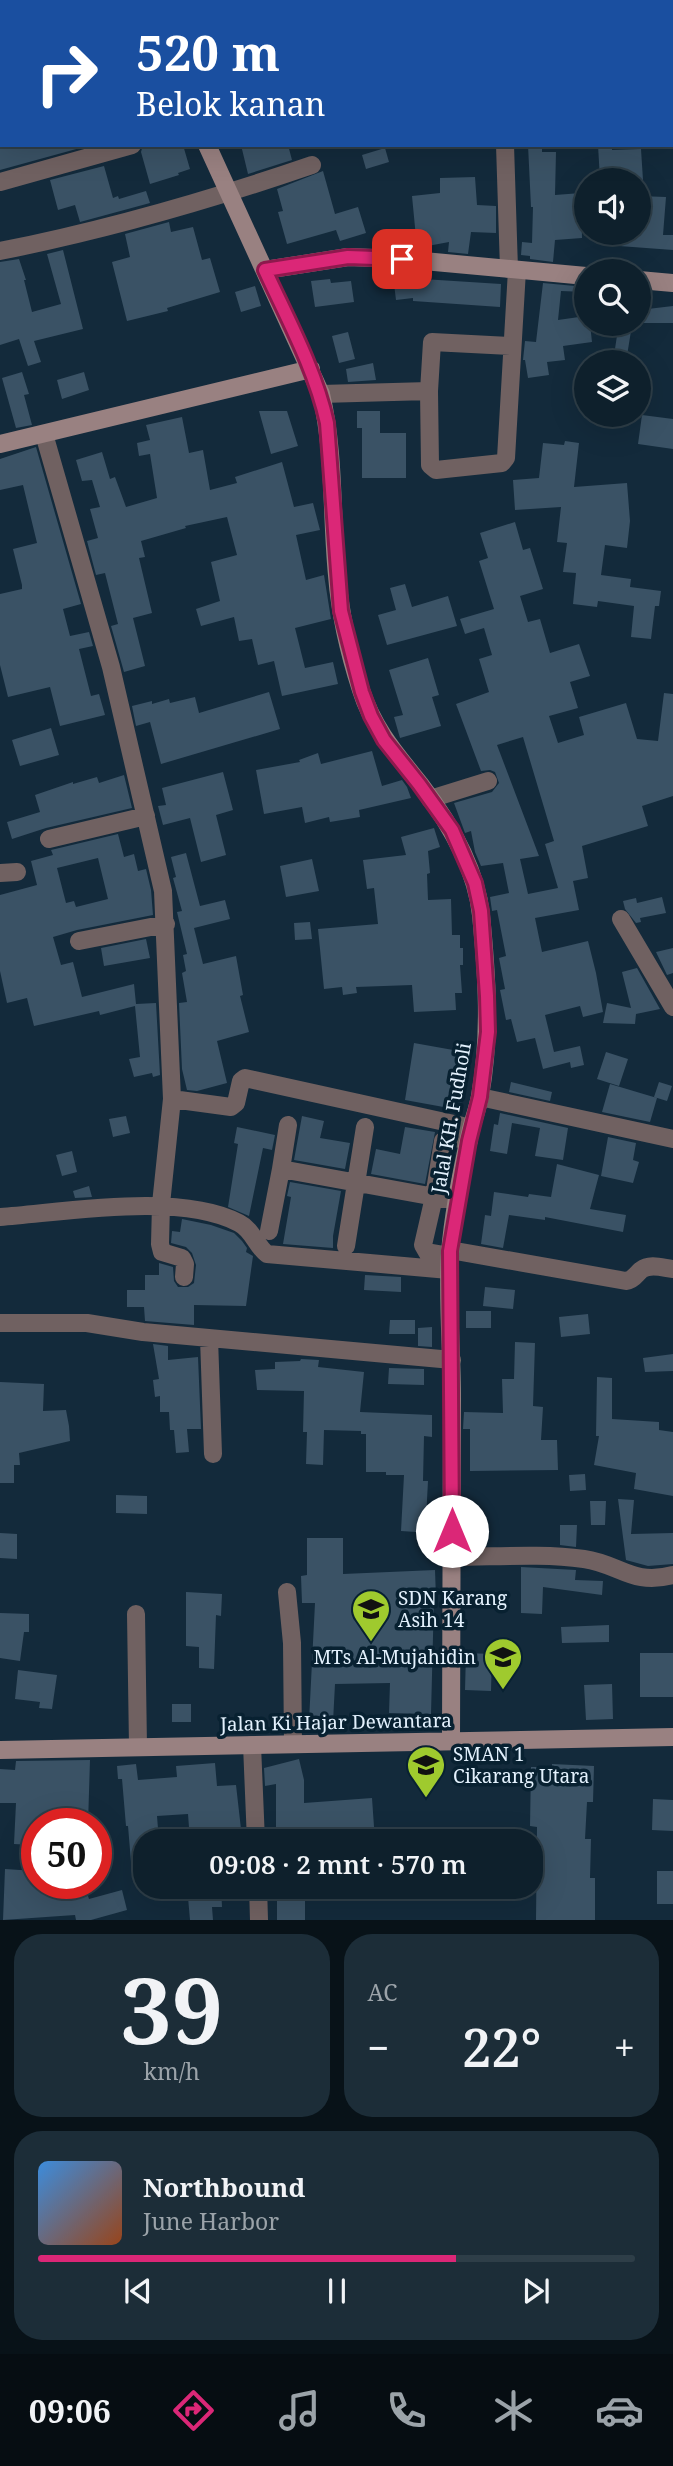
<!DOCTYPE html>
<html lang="id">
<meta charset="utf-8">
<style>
:root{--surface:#0e202c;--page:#1c2d38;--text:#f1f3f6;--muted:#9ba3a9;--line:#2e3e48;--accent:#db2777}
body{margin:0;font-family:"Noto Serif",serif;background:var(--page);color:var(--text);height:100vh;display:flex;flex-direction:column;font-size:26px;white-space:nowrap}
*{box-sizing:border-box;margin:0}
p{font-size:23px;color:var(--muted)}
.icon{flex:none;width:38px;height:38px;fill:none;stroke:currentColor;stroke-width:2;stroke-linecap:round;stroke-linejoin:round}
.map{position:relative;height:1920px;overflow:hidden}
.sheet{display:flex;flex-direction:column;gap:14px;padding:14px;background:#081218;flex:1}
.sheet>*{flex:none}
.guide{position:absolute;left:0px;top:0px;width:674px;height:147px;box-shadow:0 7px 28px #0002,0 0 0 2px var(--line);background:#1a4fa0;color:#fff;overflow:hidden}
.fabs{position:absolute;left:574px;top:168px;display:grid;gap:14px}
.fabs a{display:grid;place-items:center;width:77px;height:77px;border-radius:50%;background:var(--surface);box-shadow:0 7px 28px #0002,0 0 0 2px var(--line);font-size:35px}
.speed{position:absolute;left:21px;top:1808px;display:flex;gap:14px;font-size:35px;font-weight:700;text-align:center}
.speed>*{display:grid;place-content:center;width:91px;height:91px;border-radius:50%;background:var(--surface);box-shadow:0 7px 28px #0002,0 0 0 2px var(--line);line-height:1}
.speed .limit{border:10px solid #d22;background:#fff;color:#111}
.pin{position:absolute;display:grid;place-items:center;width:60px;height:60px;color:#fff;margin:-30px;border-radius:14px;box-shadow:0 4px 10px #0006}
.me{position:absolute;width:77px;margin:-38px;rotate:0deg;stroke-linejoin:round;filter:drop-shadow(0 0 5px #0008)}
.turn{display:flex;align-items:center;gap:24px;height:147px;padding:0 21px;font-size:32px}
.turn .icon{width:91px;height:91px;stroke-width:2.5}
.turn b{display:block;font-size:49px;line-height:60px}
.big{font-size:52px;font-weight:600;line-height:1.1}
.sheet .tile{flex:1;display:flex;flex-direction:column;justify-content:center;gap:10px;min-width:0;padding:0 24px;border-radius:28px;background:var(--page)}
.sheet .dial{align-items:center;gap:0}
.dial b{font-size:91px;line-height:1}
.song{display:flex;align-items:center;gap:21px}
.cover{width:84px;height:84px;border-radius:10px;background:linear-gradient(135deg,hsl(210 70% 55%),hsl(20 70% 35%))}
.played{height:7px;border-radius:4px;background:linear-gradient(90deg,var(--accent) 70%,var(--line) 70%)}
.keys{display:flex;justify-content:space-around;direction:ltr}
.heat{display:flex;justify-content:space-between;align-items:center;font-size:38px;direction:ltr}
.sheet .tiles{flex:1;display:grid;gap:14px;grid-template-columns:1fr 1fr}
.tile:last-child{grid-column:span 2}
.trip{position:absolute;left:133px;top:1829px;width:410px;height:70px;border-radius:28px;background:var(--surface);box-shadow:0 7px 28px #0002,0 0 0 2px var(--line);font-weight:600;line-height:70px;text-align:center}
.dock{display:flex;height:112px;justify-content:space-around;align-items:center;background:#060d12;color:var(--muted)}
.dock .icon{width:49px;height:49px}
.dock .current{color:var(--accent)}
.dock b{font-size:32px;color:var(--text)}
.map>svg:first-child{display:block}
.building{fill:#3a5265;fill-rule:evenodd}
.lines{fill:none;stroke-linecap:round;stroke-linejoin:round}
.street{stroke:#706161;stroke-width:18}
.secondary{stroke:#998181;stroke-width:18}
.route-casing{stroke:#8e194d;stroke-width:18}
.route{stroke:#db2777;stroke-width:12}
.labels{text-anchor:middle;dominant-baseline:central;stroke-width:7;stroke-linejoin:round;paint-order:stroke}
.street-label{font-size:19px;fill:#e3f1fd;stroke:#082131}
.poi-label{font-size:19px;fill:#e3f1fd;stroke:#082131;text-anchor:start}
</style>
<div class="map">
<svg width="673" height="1920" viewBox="0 0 673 1920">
<rect width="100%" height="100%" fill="#132a3b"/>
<!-- building -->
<path class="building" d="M0 145H79L80 148 0 170Z
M143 145H183L190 169 178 173 179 175 150 184 141 152Z
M241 145H288L292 160 248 174Z
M528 145H542V152H556L555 195 581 193 582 238 555 240 553 262 530 259V256L521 255 522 242 532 243 533 207H531Z
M598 145H612V150L641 149 643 180H600Z
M385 148 389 162 366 169 362 155Z
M104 166 113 198 118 196 119 199 146 191 150 203 80 222 75 205 58 210 50 180Z
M323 171 335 214 358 207 366 233 340 241 336 230 287 244 278 212 283 211 277 189Z
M475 177 477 205 496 206V233L471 232 468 254 448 252 449 242 417 248 412 196 440 193V178Z
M639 196 666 197 663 235H673V250L619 246 620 233H639Z
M169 222 171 232 193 227 202 260 210 258 220 292 167 308 168 311 127 321 112 262 130 257 125 234Z
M63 250 83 329 34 341 41 362 28 366 19 339 0 345V262L19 259 26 280H24L32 312 61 304 47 254Z
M407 274V278L501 284 500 307 413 301V298L396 300 393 276Z
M330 279 331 283 351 281 354 302 315 307 311 281Z
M543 283 586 287V292L561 291 558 320 586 316V324H590L592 342 563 346 565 360 547 362 549 375 528 378 525 360H523L525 341 536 342Z
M255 286 261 306 241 312 235 292Z
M673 306V323H639V310Z
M618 329 631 331 626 362H613Z
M348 332 355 359 339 363 332 336Z
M373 363 376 380 348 382 346 369Z
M22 372 29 394 24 395 32 425 16 428 2 378Z
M84 372 89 390 62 399 57 380Z
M259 411H287L298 446 271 454Z
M357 411H380V433H406V478H362V428H357Z
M642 415 673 419V449L638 444Z
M182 417 189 453 203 450 210 490 237 483 235 477 282 462 294 507 313 503 320 530 296 535 306 580 324 575 331 619 295 628 305 668 333 662 338 684 282 696 274 661 258 665 252 639 239 641 234 617 201 626 196 609 220 601 211 562 237 555 227 517 185 526 186 528 141 541 145 557 139 558 152 613 133 618 145 666 124 672 111 626 118 624 105 573 96 575 87 541 98 538 90 509 100 507 92 480 82 481 76 460 102 452 110 479 115 477 126 507 157 498 150 454 139 456 137 443 150 440 146 425Z
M565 441 579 443 574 487 627 483 630 521 627 548 605 545 601 575 631 579 630 587 661 591 659 606H655L651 639 631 637 634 606 598 601 597 607 573 604 576 573 563 572 567 543 557 542 561 507 515 510 513 480 539 478 543 443 564 445Z
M36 447 81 604 63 609 70 636 89 632 93 646 79 649 91 696 99 694 105 715 60 726 50 687 8 697 0 665V594L22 589V585L13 549 37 543 23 485 0 490V459Z
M515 522 523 550 530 548 543 589 520 596 528 622 540 619 550 653 579 644 590 676 570 682 578 708 549 716 558 743 584 735 579 717 626 703 637 739 658 741 664 693 673 694V796L642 806 648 826 582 846 588 878 573 881 579 910 535 918 542 952 588 941 596 973 603 1012 583 1017 580 1006 545 1015 554 1052 580 1046 584 1065 571 1068 570 1062 543 1069 535 1038 517 1042 511 1019 506 1020 500 990 505 989 499 958 506 956 497 910 492 911 490 897 509 893 503 863 481 866 475 852 471 831 465 833 454 803 492 792 499 783 495 772 490 770 481 771 456 704 489 692 479 659 492 655 484 628 465 634 460 619 494 609 479 561 488 558 480 533ZM523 737 554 841 545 844 558 888 528 894 520 859 539 856 497 745Z
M405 584 412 607 448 596 457 626 387 645 378 615 396 610 390 588Z
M428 658 439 695 432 697 441 726 400 738 394 717 403 715 389 670Z
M269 692 280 729 161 764 150 722 136 726 132 706 152 701V704L169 699 170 703 195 697 199 713Z
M51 728 59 755 20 766 12 740Z
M372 751 382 786 402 780 407 787 411 798 359 810 360 817 330 822 329 817 305 823 302 807 264 814 256 770 300 762 299 760 318 753 321 764Z
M223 772 233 810 216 815 226 855 201 862 190 818 163 825 158 806 166 805 162 788Z
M124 775 132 808 46 828 12 839 7 822 40 812 35 795 73 782V784L97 777 99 783Z
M434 828 440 847 428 851 430 873 427 874 428 900 451 899 452 935H460V948H463V965H460L462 993H455L456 1010 414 1012 412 985 356 987 357 993 343 995 342 987 324 989 318 929 378 924 374 888 367 889 363 860 406 855 401 837Z
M118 834 124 857 134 854 138 871 146 869 151 890 153 915 77 930 53 937 61 965 73 962 82 997 134 984 136 1004 156 1003 160 1075 153 1077 152 1073 134 1077 129 1059 140 1057 135 1006 100 1015 99 1011 34 1026 27 998 7 1003 0 971V895L37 885 31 861 53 855 51 850ZM98 858 108 899 76 907 74 901 66 903 57 868Z
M186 853 200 906 225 900 230 919 194 928 203 964 236 956 243 995 240 996 249 1032 217 1041 227 1083 197 1091 187 1090 182 1069 179 1003 187 1002 182 973 186 971 183 955 187 954 177 912 182 911 173 878 176 877 171 857Z
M312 859 319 891 286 897 280 866Z
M662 897 666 913 640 918 641 922 636 923 625 909 623 901 636 898 637 903Z
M310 922 312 939 295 940 294 923Z
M146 939 150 958 104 966 101 948Z
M673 948V973L667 975 656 952Z
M637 968 660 1009 636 1014 635 1024 603 1023 607 1003 631 1008 622 972Z
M414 1043 470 1053 460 1110 405 1100Z
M606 1052 628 1059 619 1086 597 1079Z
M511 1082 552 1092 550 1101 509 1092Z
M659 1082 672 1086 667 1101 654 1097Z
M610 1084 657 1098 650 1122 602 1112Z
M500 1113 568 1128 563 1160 535 1156 540 1128 512 1123 507 1154 490 1151 494 1124 498 1125Z
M126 1116 130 1133 113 1137 109 1119Z
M302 1116 324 1121 320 1138 350 1143 345 1169 294 1160Z
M237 1127 275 1135 272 1150 263 1148 249 1216 228 1207 238 1144 234 1143Z
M405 1127 435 1132 425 1184 371 1174 376 1149 400 1154Z
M608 1137 636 1143 633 1160 639 1162 633 1183 601 1176Z
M72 1151 77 1172 62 1176 56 1155Z
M557 1164 599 1175 590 1209 626 1215 623 1232 545 1217V1220L509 1215 503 1248 481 1244 485 1215 491 1216 494 1192 528 1197 529 1194 551 1197Z
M290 1182 341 1191 333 1236V1248L283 1244 291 1197 287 1196Z
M89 1186 92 1197 75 1198 73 1191Z
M182 1219 211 1225 234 1233 242 1241 247 1248 246 1252 253 1256 246 1306 194 1305V1325L145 1321 144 1307H127V1290H145V1275H159V1263L173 1267 174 1281 178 1287H188L194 1283 196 1265 192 1253 186 1247 171 1243 172 1231 180 1232Z
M365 1275 401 1277V1292L364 1290Z
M485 1287 515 1290 513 1309 483 1306Z
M466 1311H491V1328H466Z
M588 1314 590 1334 561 1337 559 1317Z
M390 1320H415V1334H389Z
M432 1327V1347L418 1346V1328Z
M515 1342 535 1343 533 1406 543 1407 541 1440H557L558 1470 470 1471V1429H463L464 1412 503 1413 502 1379H514Z
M153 1344 168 1346V1360L198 1357 201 1429H187L189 1452 176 1453 174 1430H170L169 1412H160V1396L155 1397 153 1380 159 1379Z
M673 1354V1371L645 1372 643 1358Z
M301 1359 319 1360 318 1367 364 1372 360 1412 432 1415V1437L424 1436 423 1481H428L426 1519H432L431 1533 401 1531 404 1475H386V1472H366V1434H361V1431L324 1430 323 1465 306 1464 307 1432H303L304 1391 257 1390 255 1370 275 1369V1362L300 1361Z
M389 1368 424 1369V1385L388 1384Z
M597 1377 612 1378V1419L659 1422V1430L673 1432V1496L634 1489 636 1473 594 1465 599 1436H596Z
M0 1382 44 1384 43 1411 66 1410 69 1426 70 1441 19 1453 20 1465H14V1483H0Z
M585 1474 586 1490 570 1491 569 1475Z
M116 1495 147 1496V1514L116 1513Z
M618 1499 634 1500 631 1534 673 1533V1564L648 1566 626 1560Z
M590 1501H606L605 1525H591Z
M560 1525H577L576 1547 560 1545Z
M0 1533 17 1534V1559L0 1558Z
M307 1538H343V1574L435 1570 436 1598H434L431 1714 389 1713 390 1683 335 1684 333 1722 309 1721 315 1603H302L301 1576 307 1575Z
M521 1567 576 1570 575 1580 603 1581 602 1595 543 1587 542 1614 521 1613Z
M186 1592 222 1594 221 1616 216 1615 214 1669 199 1668V1647L186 1646Z
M0 1613 29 1614V1632H24L20 1661 0 1658Z
M609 1625V1642L562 1643 561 1627Z
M466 1653 492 1654 491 1691 465 1690Z
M640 1653H673V1697H640Z
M18 1670 57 1675 52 1709 39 1708 40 1702 15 1699Z
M612 1684 613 1719 586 1720 584 1685Z
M172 1704H191V1722H172Z
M299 1759 304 1780V1803L372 1798 375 1841H341L340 1831 305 1833V1841H276V1784L265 1786 264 1768Z
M90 1760 88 1824H32V1845L14 1844 16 1803H0V1769L15 1770 16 1761Z
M215 1763 217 1786 236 1785 241 1829H236L237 1841H190L188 1814 157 1816 159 1841H145V1873L132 1874 128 1826H126L122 1779H118L117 1766 136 1764 138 1780 177 1777 176 1766Z
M552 1764 594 1766 593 1802H587L585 1839H591L590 1878H595V1920H536L537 1827 530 1826 531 1767H552Z
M653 1799 673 1800V1831L652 1830Z
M5 1869 35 1871 34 1883H71L72 1898 88 1896 89 1899 122 1890 127 1910 91 1920H76L75 1915 3 1920Z
M657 1871H673V1904H657Z
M187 1886H221L222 1907H212L213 1920H190Z
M277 1886H305V1920H277Z"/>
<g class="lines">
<!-- street -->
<path class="street" d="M416 0 419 2
M59 2 64 0
M672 2H673
M505 145 509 269
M0 182 132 145
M0 251C106 230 210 200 312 165
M511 346 432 342 429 391 430 465 436 470 502 463 506 458 517 270
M321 394 429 391
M44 434 111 667 163 891 172 1099 161 1204 160 1244 162 1252 182 1258 185 1264 184 1277
M430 799 488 781
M49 839 146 816
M0 873 17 872
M621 919 673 1007
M79 941 166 924
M480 1097 673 1139
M172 1099 231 1107 236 1103 241 1081 245 1078 472 1128
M281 1169 288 1125
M0 1217C67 1212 180 1192 239 1223 253 1230 256 1246 267 1254L449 1270
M269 1231 281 1169 457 1201
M346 1246 365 1127
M450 1250 626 1281C635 1279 635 1275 641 1270 650 1263 663 1268 673 1269
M450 1256 427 1252 423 1245 434 1197 443 1141 451 1137 469 1141
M0 1323H87L143 1332 452 1360
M209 1338 213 1454
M452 1557C495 1557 541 1553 584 1559 620 1564 632 1586 673 1575
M287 1592 292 1643 293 1744
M136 1614 138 1747
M252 1745 256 1841
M258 1886 259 1920"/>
<!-- secondary -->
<path class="secondary" d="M137 0 138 2
M207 145 321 394C335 454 331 514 337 575 340 614 349 653 361 690 373 728 396 754 420 784 449 822 476 867 481 915 487 975 491 1036 480 1096 478 1107 474 1118 471 1129 462 1169 453 1212 450 1253 447 1301 452 1351 452 1399 452 1513 452 1627 451 1741
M265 270 348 257 402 259 586 276
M639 280 673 283
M0 444 311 369
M0 1750 673 1737"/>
</g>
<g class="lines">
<defs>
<path id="route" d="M402 259 348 257 265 270C288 320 315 369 327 423L341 611 362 692 371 716 384 740 419 784 452 830 475 883 481 911 487 996 488 1032 480 1097 469 1141 450 1251 452 1531"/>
</defs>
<!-- route casing -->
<use href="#route" class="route-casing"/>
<!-- route -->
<use href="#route" class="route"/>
</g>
<!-- icons -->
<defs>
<symbol id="school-pin" viewBox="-11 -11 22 30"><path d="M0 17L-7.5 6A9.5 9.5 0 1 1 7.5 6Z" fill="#9fca2e" stroke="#082131"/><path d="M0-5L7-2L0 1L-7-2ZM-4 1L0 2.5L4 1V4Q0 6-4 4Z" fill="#111"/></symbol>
</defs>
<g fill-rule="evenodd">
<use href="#school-pin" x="349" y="1587" width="44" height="60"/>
<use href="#school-pin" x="481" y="1635" width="44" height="60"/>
<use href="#school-pin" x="404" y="1743" width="44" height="60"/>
</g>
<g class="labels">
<!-- street labels -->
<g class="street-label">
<text transform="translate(451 1118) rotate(-80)">Jalal KH. Fudholi</text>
<text transform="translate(336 1722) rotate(-1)">Jalan Ki Hajar Dewantara</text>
</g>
<!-- poi labels -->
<g class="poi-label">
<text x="398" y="1598">SDN Karang<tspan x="398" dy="22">Asih 14</tspan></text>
<text x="476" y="1657" text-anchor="end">MTs Al-Mujahidin</text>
<text x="453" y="1754">SMAN 1<tspan x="453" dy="22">Cikarang Utara</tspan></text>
</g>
</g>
</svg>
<div class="fabs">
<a><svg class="icon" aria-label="sound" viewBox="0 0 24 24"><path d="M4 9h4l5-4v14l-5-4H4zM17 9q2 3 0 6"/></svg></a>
<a><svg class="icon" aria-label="search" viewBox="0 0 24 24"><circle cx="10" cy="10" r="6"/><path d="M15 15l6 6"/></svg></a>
<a><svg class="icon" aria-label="layers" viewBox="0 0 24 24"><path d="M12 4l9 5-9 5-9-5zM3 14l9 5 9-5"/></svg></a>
</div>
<div class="speed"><div class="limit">50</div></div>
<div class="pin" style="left:402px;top:259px;background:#d93025"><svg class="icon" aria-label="arrive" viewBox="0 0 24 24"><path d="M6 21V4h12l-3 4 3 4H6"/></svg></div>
<svg class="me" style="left:452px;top:1531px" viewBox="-20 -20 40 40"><circle r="19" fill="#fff"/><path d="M0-13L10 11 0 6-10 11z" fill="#db2777"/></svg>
<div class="trip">09:08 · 2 mnt · 570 m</div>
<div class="guide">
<div class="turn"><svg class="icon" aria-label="right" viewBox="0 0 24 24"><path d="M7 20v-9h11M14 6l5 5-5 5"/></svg><div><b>520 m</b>Belok kanan</div></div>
</div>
</div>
<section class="sheet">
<div class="tiles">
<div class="tile dial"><b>39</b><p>km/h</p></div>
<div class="tile"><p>AC</p>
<div class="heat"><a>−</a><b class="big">22°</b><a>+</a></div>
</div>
<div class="tile">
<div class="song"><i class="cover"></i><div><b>Northbound</b><p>June Harbor</p></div></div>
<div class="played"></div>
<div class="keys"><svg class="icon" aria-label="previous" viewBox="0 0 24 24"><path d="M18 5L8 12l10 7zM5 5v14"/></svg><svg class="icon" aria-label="pause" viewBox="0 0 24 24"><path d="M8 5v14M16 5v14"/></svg><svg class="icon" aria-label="next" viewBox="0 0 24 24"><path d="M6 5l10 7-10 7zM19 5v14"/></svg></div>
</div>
</div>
</section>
<nav class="dock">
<b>09:06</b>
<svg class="icon current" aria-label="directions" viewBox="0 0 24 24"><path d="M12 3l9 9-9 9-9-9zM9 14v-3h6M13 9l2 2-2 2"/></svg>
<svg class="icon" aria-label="music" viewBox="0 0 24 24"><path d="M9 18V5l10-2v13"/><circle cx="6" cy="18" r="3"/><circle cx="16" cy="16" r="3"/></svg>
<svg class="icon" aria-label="phone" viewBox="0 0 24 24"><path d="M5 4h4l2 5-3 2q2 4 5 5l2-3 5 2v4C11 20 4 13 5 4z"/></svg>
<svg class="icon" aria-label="climate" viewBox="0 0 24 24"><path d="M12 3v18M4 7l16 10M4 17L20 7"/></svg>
<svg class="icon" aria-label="car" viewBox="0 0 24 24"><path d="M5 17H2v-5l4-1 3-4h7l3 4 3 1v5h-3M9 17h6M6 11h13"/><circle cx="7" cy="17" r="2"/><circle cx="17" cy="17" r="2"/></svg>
</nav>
